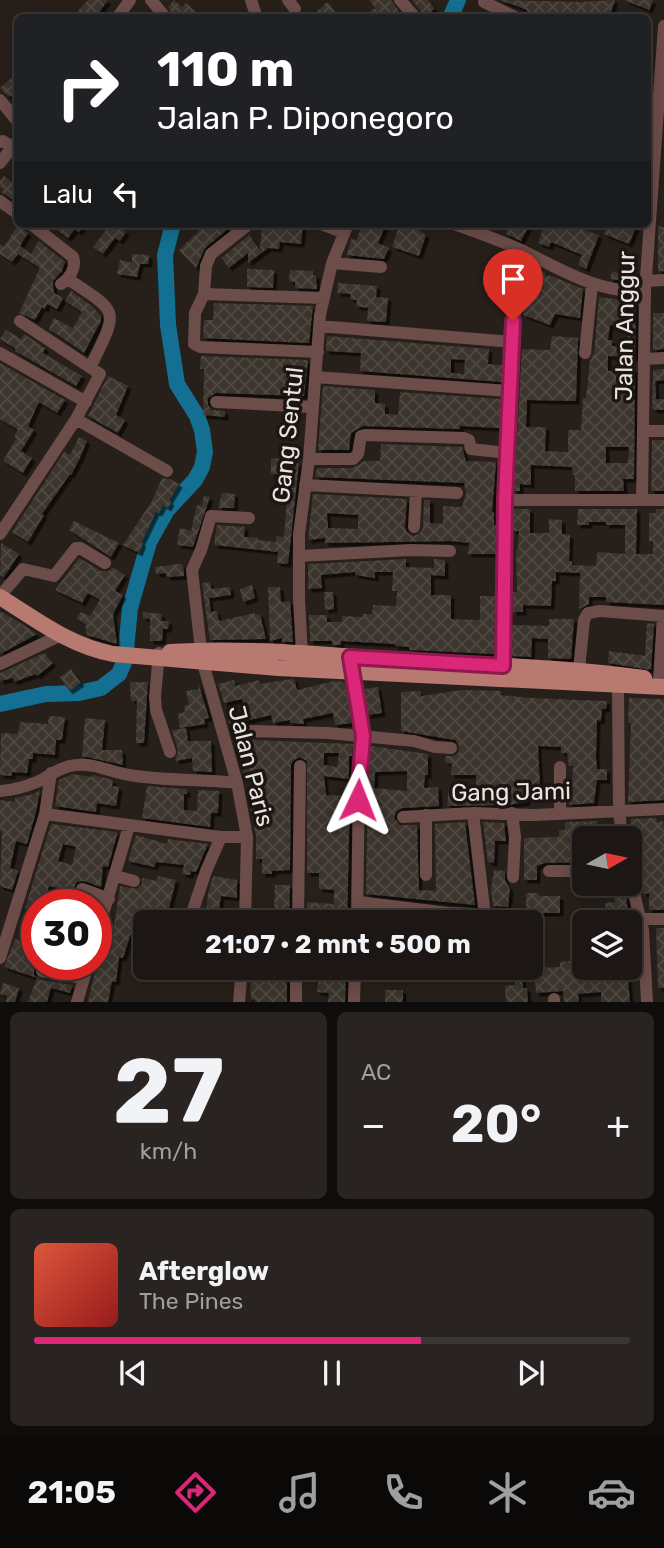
<!DOCTYPE html>
<html lang="id">
<meta charset="utf-8">
<style>
:root{--surface:#1c1714;--page:#292422;--text:#f1f3f6;--muted:#a09fa0;--line:#3a3634;--accent:#db2777}
body{margin:0;font-family:Rubik,sans-serif;background:var(--page);color:var(--text);height:100vh;display:flex;flex-direction:column;font-size:26px;white-space:nowrap}
*{box-sizing:border-box;margin:0}
p{font-size:23px;color:var(--muted)}
.icon{flex:none;width:38px;height:38px;fill:none;stroke:currentColor;stroke-width:2;stroke-linecap:round;stroke-linejoin:round}
.map{position:relative;height:1002px;overflow:hidden}
.side{display:flex;flex-direction:column;gap:10px;padding:10px;background:#0f0d0b;flex:1}
.side>*{flex:none}
.hud{position:absolute;left:14px;top:14px;width:637px;height:214px;border-radius:10px;box-shadow:0 4px 18px #0003,0 0 0 2px var(--line);background:#202124;color:#fff;overflow:hidden}
.needle{width:46px;rotate:81deg}
.buttons{position:absolute;left:572px;top:826px;display:grid;gap:14px}
.buttons a{display:grid;place-items:center;width:70px;height:70px;border-radius:10px;background:var(--surface);box-shadow:0 4px 18px #0003,0 0 0 2px var(--line);font-size:35px}
.speed{position:absolute;left:21px;top:889px;display:flex;gap:14px;font-size:35px;font-weight:700;text-align:center}
.speed>*{display:grid;place-content:center;width:91px;height:91px;border-radius:50%;background:var(--surface);box-shadow:0 4px 18px #0003,0 0 0 2px var(--line);line-height:1}
.speed .limit{border:10px solid #d22;background:#fff;color:#111}
.pin{position:absolute;display:grid;place-items:center;width:60px;height:60px;color:#fff;margin:-72px -30px;border-radius:50% 50% 50% 0;rotate:-45deg;box-shadow:0 0 7px #0007}
.pin .icon{rotate:45deg}
.me{position:absolute;width:77px;margin:-38px;rotate:2deg;stroke-linejoin:round;filter:drop-shadow(0 0 5px #0008)}
.turn{display:flex;align-items:center;gap:24px;height:147px;padding:0 28px;font-size:32px}
.turn .icon{width:91px;height:91px;stroke-width:2.5}
.turn b{display:block;font-size:49px;line-height:60px}
.then{display:flex;align-items:center;height:66px;padding:0 28px;background:#0003;gap:14px;font-size:26px}
.big{font-size:52px;font-weight:700;line-height:1.1}
.side .card{flex:1;display:flex;flex-direction:column;justify-content:center;gap:10px;min-width:0;padding:0 24px;border-radius:10px;background:var(--page)}
.side .dial{align-items:center;gap:0}
.dial b{font-size:91px;line-height:1}
.song{display:flex;align-items:center;gap:21px}
.cover{width:84px;height:84px;border-radius:10px;background:linear-gradient(135deg,hsl(10 70% 55%),hsl(0 70% 35%))}
.played{height:7px;border-radius:4px;background:linear-gradient(90deg,var(--accent) 65%,var(--line) 65%)}
.keys{display:flex;justify-content:space-around;direction:ltr}
.heat{display:flex;justify-content:space-between;align-items:center;font-size:38px;direction:ltr}
.side .tiles{flex:1;display:grid;gap:10px;grid-template-columns:1fr 1fr}
.card:last-child{grid-column:span 2}
.trip{position:absolute;left:133px;top:910px;width:410px;height:70px;border-radius:10px;background:var(--surface);box-shadow:0 4px 18px #0003,0 0 0 2px var(--line);font-weight:700;line-height:70px;text-align:center}
.menu{display:flex;height:112px;justify-content:space-around;align-items:center;background:#0b0908;color:var(--muted)}
.menu .icon{width:49px;height:49px}
.menu .on{color:var(--accent)}
.menu b{font-size:32px;color:var(--text)}
.map>svg:first-child{display:block}
.lines{fill:none;stroke-linecap:round;stroke-linejoin:round}
.river{stroke:#147092;stroke-width:16}
.building{fill:url(#building-cross-hatch);fill-rule:evenodd;filter:url(#shadow)}
.minor{stroke:#6c4d49;stroke-width:12}
.major{stroke:#b87971;stroke-width:16}
.route-casing{stroke:#8e194d;stroke-width:18}
.route{stroke:#db2777;stroke-width:12}
.labels{text-anchor:middle;dominant-baseline:central;stroke-width:7;stroke-linejoin:round;paint-order:stroke}
.street-label{font-size:24px;fill:#e9e4e1;stroke:#1c1511}
</style>
<div class="map">
<svg width="664" height="1002" viewBox="0 0 664 1002">
<defs>
<pattern id="building-cross-hatch" width="8" height="8" patternUnits="userSpaceOnUse" patternTransform="scale(1.75)"><rect width="8" height="8" fill="#3b342e"/><path d="M0 0l8 8M0 8l8-8" fill="none" stroke="#4e4842"/></pattern>
<filter id="shadow"><feDropShadow dx="3.5" dy="3.5" stdDeviation="0" flood-color="#0009"/></filter>
</defs>
<rect width="100%" height="100%" fill="#261f1a"/>
<g class="lines">
<!-- river -->
<path class="river" d="M450 18 458 0
M0 704 46 694 79 693 101 688 119 674 125 660 130 608 149 542 167 510 195 480 202 467 205 452 202 430 197 416 177 384 168 325 165 255 173 224"/>
</g>
<!-- building -->
<path class="building" d="M88 0H108L95 18H79L75 14Z
M174 0 182 7 186 3 203 18H175L168 7Z
M369 0H391L404 18H382L379 14 370 18 367 13 375 8Z
M412 0H428L435 9 421 18 420 10Z
M500 0 580 2 615 0 609 18H526L527 10Z
M624 0H653L649 10Z
M327 2 337 13 332 18H310Z
M18 72V104L10 95 9 97 0 88Z
M4 176 18 187V203L1 192 3 190 0 187V181Z
M48 224H84L79 232 75 229 68 238Z
M105 224H115L126 232 120 241 115 238 103 254 93 247 106 230 102 228Z
M206 224H223L228 229 205 248 196 268 179 250Z
M262 224H303L301 244 280 242 279 249 268 248 248 263V253L229 268 221 258 249 235 260 250Z
M363 224 370 226 371 224H386L378 243 389 248 384 259 347 255 351 239 356 240Z
M400 224H409L426 235 419 256 392 247Z
M509 224H530L521 241 506 234Z
M545 224H567L599 235 586 269 578 265 582 255 551 242 549 247 538 243Z
M608 224H627L636 227 629 244 604 234Z
M17 226 28 233 20 246 31 254 39 241 65 262 62 271 53 281 54 293 63 298 57 309 47 304 45 309 42 307 35 320 19 313 40 268 18 254 12 262 0 254V244L4 247Z
M658 226 664 227V271L658 272Z
M132 254 149 255 148 264H140L137 277 117 274 120 260 132 263Z
M247 269 274 270 273 288 247 287Z
M290 270 313 271V275H316L317 289 295 288V282L289 281Z
M529 270 545 272V275L554 277 583 289 580 318 555 314 550 325 523 315 529 297H526Z
M612 271 637 279V282L610 279Z
M338 283 377 286 376 297 388 298 386 322 367 321 368 308 356 306 357 300 350 299 351 294 337 293Z
M71 291 92 306 101 316V321L84 353 49 329 54 318 73 328 82 312 65 301Z
M599 297 636 302 635 357 608 356V371L635 369 634 479H623L624 491H575V475H573L572 467 531 465V485L520 484V491H514L522 349 550 350 552 336 578 338 576 401 527 400V401L526 427H546L545 451 568 452V430H581L583 398H586L590 360 594 354ZM610 325 628 326V347L612 346V340H608ZM606 447H629L628 463H606Z
M214 303 313 306 309 343 203 338 204 320H213Z
M653 313H664V349L653 350Z
M6 330 21 339 24 334 45 348 43 353 82 376 76 386 15 351 16 349 0 339Z
M327 336 489 349 488 364 503 365 502 382 360 371 361 353 326 351ZM451 359 465 360 464 374 451 373Z
M201 356 308 360 304 396 216 393 208 398V405L212 410 225 411V417L203 415 204 369H200Z
M0 363 65 400 57 413 39 402 28 426 34 430 21 451 32 458 23 473 3 461 16 439 14 437 18 430 0 419Z
M664 369V380L655 381 656 399H664V410H657L652 409 653 370Z
M108 376 128 386 116 415 125 420 118 433 88 416Z
M323 386 375 390V403L385 404V414L398 415 400 392 501 399 500 428 460 426V429L363 426 351 433 349 450H318Z
M79 437 87 441 79 460 71 475 70 474 42 514 44 515 28 542 12 532 64 452 70 455Z
M652 440H664V491H651Z
M381 444 462 447 466 461 496 462 492 512H494V525H496V554H468L469 543 451 541 325 543V538L308 540 313 494 407 499 405 527 407 532 413 536 419 534 423 528 424 500H430V523L443 524V506L462 507 466 494 464 483 315 477 317 468H353L364 461H380ZM327 513 358 515V529L328 528Z
M271 458 282 459V462L299 463 288 564 277 563 278 552 214 545 217 525 245 527 244 537 258 538V540L276 542V536L284 537 289 475 271 474Z
M162 478 170 479 179 484 169 501 171 502 168 508 163 505 159 513 156 512 141 543H143L139 553 123 545 152 501Z
M222 493 235 494 234 508H218Z
M204 496 210 497 193 547 177 545 180 528 191 531 197 505 201 506Z
M514 509H530V533H549V519L562 520V534L570 535 569 561H572V565L596 566 597 552 625 554V525H606V522H589V525H577L578 509H637L636 554H653V541H649V513H656V509H664V605L606 602V597H589V604L579 609 580 573 556 572V581H552L551 606 523 605V612H513V592H517L516 549H518L519 531H513Z
M74 521 119 543 111 557 69 530Z
M1 543 19 554 4 577 0 575Z
M79 558 101 571H109L112 567 125 575 115 591 123 595 113 614 117 644 87 635 85 624 76 618 81 612 90 616 100 600 88 593 82 603 55 590Z
M406 559V567L434 568V559L445 560V576L431 575V595H451V619L480 620V596H495L494 654 409 650V647L395 646V644L341 641V645H332V641H310L309 615H327V622H342V616L363 617V614H372L373 605 396 606 397 591H392L393 572H375V578L355 575V572L321 575 322 588 308 589V564Z
M180 564 183 565 184 576 167 577 166 573 156 574 155 567Z
M210 582 211 589 230 587 231 595 209 598 211 612 217 611 219 621 255 613V615L260 614 266 639 210 640 202 583Z
M252 585 255 598 243 602 240 589Z
M268 587H280L281 602 290 601 293 642H282V638L270 641Z
M324 592H333L334 609 325 610Z
M0 611 22 624 37 634 0 654Z
M143 612 162 614 161 621H169L168 629H163L162 641H150V619L143 618Z
M549 619H574L571 659 548 658V639L532 638 531 657 512 656V625L549 626Z
M647 623 654 624 651 670 608 663 609 651 645 656Z
M44 653 53 663 37 676 36 674 14 682 13 678 0 681V673Z
M71 669 81 683 69 691 60 677Z
M197 679 209 718 204 719 205 724 180 728 178 714 185 712 184 706 189 705 186 691 199 689Z
M292 679H294L297 690 334 681 345 682 352 723 335 725 333 713 303 719 304 724 290 723V720L273 723 271 715 242 722 240 731 232 733 228 719 246 715 242 699 224 703 218 684 234 680 235 686 259 680 260 684Z
M130 682H148L144 743H136L137 701H131Z
M378 687 382 713 368 715 364 689Z
M462 690 501 691V695L530 698 607 701 606 709H602L601 721 597 720 596 756 597 769H607V780H597L594 803 569 805V782H572L573 766H569L567 753H561V747L538 746 540 786 526 787 527 802 508 805 447 806 449 787 476 785V775H451L452 764 445 762 446 756H454L459 752V745L455 740 401 731V692L421 691V696Z
M629 698 664 699V800L628 802 631 723H628Z
M49 716 65 717 62 740H56L55 755 33 753V759H29L27 773 12 772V776L0 775 1 733 18 734 20 722 48 724Z
M85 718 105 720 102 750H122L123 765 82 756Z
M186 728 188 741H211L212 772 193 771 192 758 175 761 178 750 172 730Z
M234 739 353 744 352 756H349V779L324 776 326 795 350 796 347 922H327V915L307 914V902L334 904V890L319 889V873H307V761L299 757 293 761 291 765 290 870 272 871V874H262V859H256V836L249 801 261 800 259 775 258 772 244 775ZM324 753H339L337 767 324 765Z
M371 746 428 754V775H425L424 788 438 787 439 806 402 808 396 812 394 818 400 825H417L419 890 436 891 435 824 465 822 475 905 366 894 368 776ZM407 771V791L374 788 375 772Z
M72 774 92 777 93 775 113 780 112 786 119 787 116 806 97 803 96 812 55 806 59 780Z
M147 786 187 789V794H184V810L197 811 198 790 219 791 218 813H211L210 827 142 818Z
M40 790 36 812 27 844 16 841 10 868 18 871 12 890 0 886 2 831H0V800L15 802V798L34 794Z
M656 818 657 822 663 821 664 827V910H649V893L643 894V879L641 880 630 819Z
M597 821 598 838H584V862L545 863 537 866V880H524V838L559 837V830H565V822Z
M483 822 504 823 506 841H495L494 863 488 862Z
M51 824 117 832V835L108 867 103 866 101 887 84 881 77 882 73 890 80 898 78 905H63L66 890 49 886 43 905H37V964L34 969V975L41 980 73 985 70 993 51 988 47 1002H28L37 978 4 967 15 939 29 943 34 924 25 921 28 909 25 908ZM63 844 76 847 72 865 58 861Z
M136 835 167 844 168 839 208 844 196 872 191 871 190 875 182 874 184 865 156 862 154 867 128 861Z
M494 870 505 871V880L510 889 508 907 493 906 491 889Z
M158 876 176 880 167 916 181 919 180 922H145V927L134 924 123 958 119 957 116 982 112 981 108 1002H88L96 966 97 947 104 941 109 925 114 926 120 886 137 889 142 884V878L157 881Z
M213 876 237 880V898L221 896 219 909 236 911V921L205 922 208 894Z
M613 884H621V897L626 896 628 912 625 913V922H607L605 903 615 902Z
M275 885H290L289 922H254V913L274 915Z
M526 893H539V896H560V913H531L526 908Z
M366 912 386 914V921L366 920Z
M577 915H594V922H584V968H627L630 1002H601V992L578 994 579 1002H564L563 991 536 993 534 968 560 967V962L578 960 575 945Z
M656 928H664V988H658Z
M254 968H287V1002H255V1000L251 999 250 977H254Z
M305 968H346L345 1002H328L329 993 317 992 319 974 305 973Z
M514 968H522L523 988H527L528 1002H506L505 986 515 985Z
M3 983 19 988 15 1002H6L7 996 0 994Z
M385 990H403V1002H385Z"/>
<g class="lines">
<!-- minor -->
<path class="minor" d="M151 0 166 18
M251 0 257 18
M288 0 295 9
M400 0 413 15
M484 2 517 18
M117 18 130 0
M0 100 18 122
M0 142 3 141 12 147
M0 163 18 140
M0 201 18 214
M31 224 73 257C77 268 69 279 61 284
M249 224 211 254 206 266 204 294 195 313 194 344 200 347 318 352
M321 224 344 233
M454 224C476 232 499 240 521 250 560 269 599 294 645 291
M332 263 381 267
M68 279C121 314 118 309 91 366
M646 281 664 280
M204 294 324 298
M319 326 512 342
M0 353 86 402
M585 353 592 284
M645 359 664 358
M315 377 509 391
M216 402 313 407
M76 419 167 471
M644 431H664
M309 459H353L358 454 361 436 365 435 464 438 469 440 471 449 507 453
M305 485 457 493
M505 500H664
M642 500 645 291 664 26
M414 527 416 491
M0 534 76 419 100 374 20 321
M299 556 411 550 450 551
M0 596 23 569 54 576 76 548H80L105 563
M201 650 192 570 201 550 211 516 249 518
M159 653 155 697 156 710 170 752
M302 654 299 598V534L309 459 320 315 332 263 348 224
M203 663 237 783 247 837 245 922
M0 664 59 636
M503 666 505 500 518 249
M579 670 584 620 588 613 600 611 664 616
M352 672 363 736 359 776 357 922
M659 680 663 616
M618 686 619 810 622 838
M249 731 328 733 414 741 435 747 451 748
M560 767V813
M0 791C12 790 25 787 37 782 50 776 61 766 76 765 95 763 110 772 129 775 164 781 201 779 237 783
M473 813 485 916
M512 813 515 837 513 877
M45 814 221 837H247
M426 815V875
M403 817 473 813 535 815 664 809
M549 871H584
M116 876 134 881
M630 877 643 930 647 1002
M82 889 109 899
M359 902 448 913 523 916
M641 919H664
M189 922 206 871 221 837
M298 922 300 766
M96 938 129 826
M0 958 45 814 51 773
M42 971 83 978
M554 999V1002
M77 1002 88 964
M239 1002 242 968
M296 1002V968
M354 1002 355 968"/>
<!-- major -->
<path class="major" d="M0 597C37 620 70 646 113 654L278 668 664 687
M170 652C246 647 324 655 399 660 481 665 563 667 644 678"/>
</g>
<g class="lines">
<defs>
<path id="route" d="M358 800 363 736 350 657 503 666 505 500 513 321"/>
</defs>
<!-- route casing -->
<use href="#route" class="route-casing"/>
<!-- route -->
<use href="#route" class="route"/>
</g>
<g class="labels">
<!-- street labels -->
<g class="street-label">
<text transform="translate(625 326) rotate(-89)">Jalan Anggur</text>
<text transform="translate(288 435) rotate(-84)">Gang Sentul</text>
<text transform="translate(251 766) rotate(76)">Jalan Paris</text>
<text transform="translate(511 792) rotate(-1)">Gang Jami</text>
</g>
</g>
</svg>
<div class="buttons">
<a><svg class="needle" viewBox="-14 -14 28 28"><path d="M0-13l5 13h-10z" fill="#e53935"/><path d="M0 13l5-13h-10z" fill="#a09fa0"/></svg></a>
<a><svg class="icon" aria-label="layers" viewBox="0 0 24 24"><path d="M12 4l9 5-9 5-9-5zM3 14l9 5 9-5"/></svg></a>
</div>
<div class="speed"><div class="limit">30</div></div>
<div class="pin" style="left:513px;top:321px;background:#d93025"><svg class="icon" aria-label="arrive" viewBox="0 0 24 24"><path d="M6 21V4h12l-3 4 3 4H6"/></svg></div>
<svg class="me" style="left:358px;top:800px" viewBox="-20 -20 40 40"><path d="M0-17L14 15 0 8-14 15z" fill="#db2777" stroke="#fff" stroke-width="4"/></svg>
<div class="trip">21:07 · 2 mnt · 500 m</div>
<div class="hud">
<div class="turn"><svg class="icon" aria-label="right" viewBox="0 0 24 24"><path d="M7 20v-9h11M14 6l5 5-5 5"/></svg><div><b>110 m</b>Jalan P. Diponegoro</div></div>
<div class="then">Lalu<svg class="icon" aria-label="left" viewBox="0 0 24 24"><path d="M17 20v-9H6M10 6l-5 5 5 5"/></svg></div>
</div>
</div>
<section class="side">
<div class="tiles">
<div class="card dial"><b>27</b><p>km/h</p></div>
<div class="card"><p>AC</p>
<div class="heat"><a>−</a><b class="big">20°</b><a>+</a></div>
</div>
<div class="card">
<div class="song"><i class="cover"></i><div><b>Afterglow</b><p>The Pines</p></div></div>
<div class="played"></div>
<div class="keys"><svg class="icon" aria-label="previous" viewBox="0 0 24 24"><path d="M18 5L8 12l10 7zM5 5v14"/></svg><svg class="icon" aria-label="pause" viewBox="0 0 24 24"><path d="M8 5v14M16 5v14"/></svg><svg class="icon" aria-label="next" viewBox="0 0 24 24"><path d="M6 5l10 7-10 7zM19 5v14"/></svg></div>
</div>
</div>
</section>
<nav class="menu">
<b>21:05</b>
<svg class="icon on" aria-label="directions" viewBox="0 0 24 24"><path d="M12 3l9 9-9 9-9-9zM9 14v-3h6M13 9l2 2-2 2"/></svg>
<svg class="icon" aria-label="music" viewBox="0 0 24 24"><path d="M9 18V5l10-2v13"/><circle cx="6" cy="18" r="3"/><circle cx="16" cy="16" r="3"/></svg>
<svg class="icon" aria-label="phone" viewBox="0 0 24 24"><path d="M5 4h4l2 5-3 2q2 4 5 5l2-3 5 2v4C11 20 4 13 5 4z"/></svg>
<svg class="icon" aria-label="climate" viewBox="0 0 24 24"><path d="M12 3v18M4 7l16 10M4 17L20 7"/></svg>
<svg class="icon" aria-label="car" viewBox="0 0 24 24"><path d="M5 17H2v-5l4-1 3-4h7l3 4 3 1v5h-3M9 17h6M6 11h13"/><circle cx="7" cy="17" r="2"/><circle cx="17" cy="17" r="2"/></svg>
</nav>
